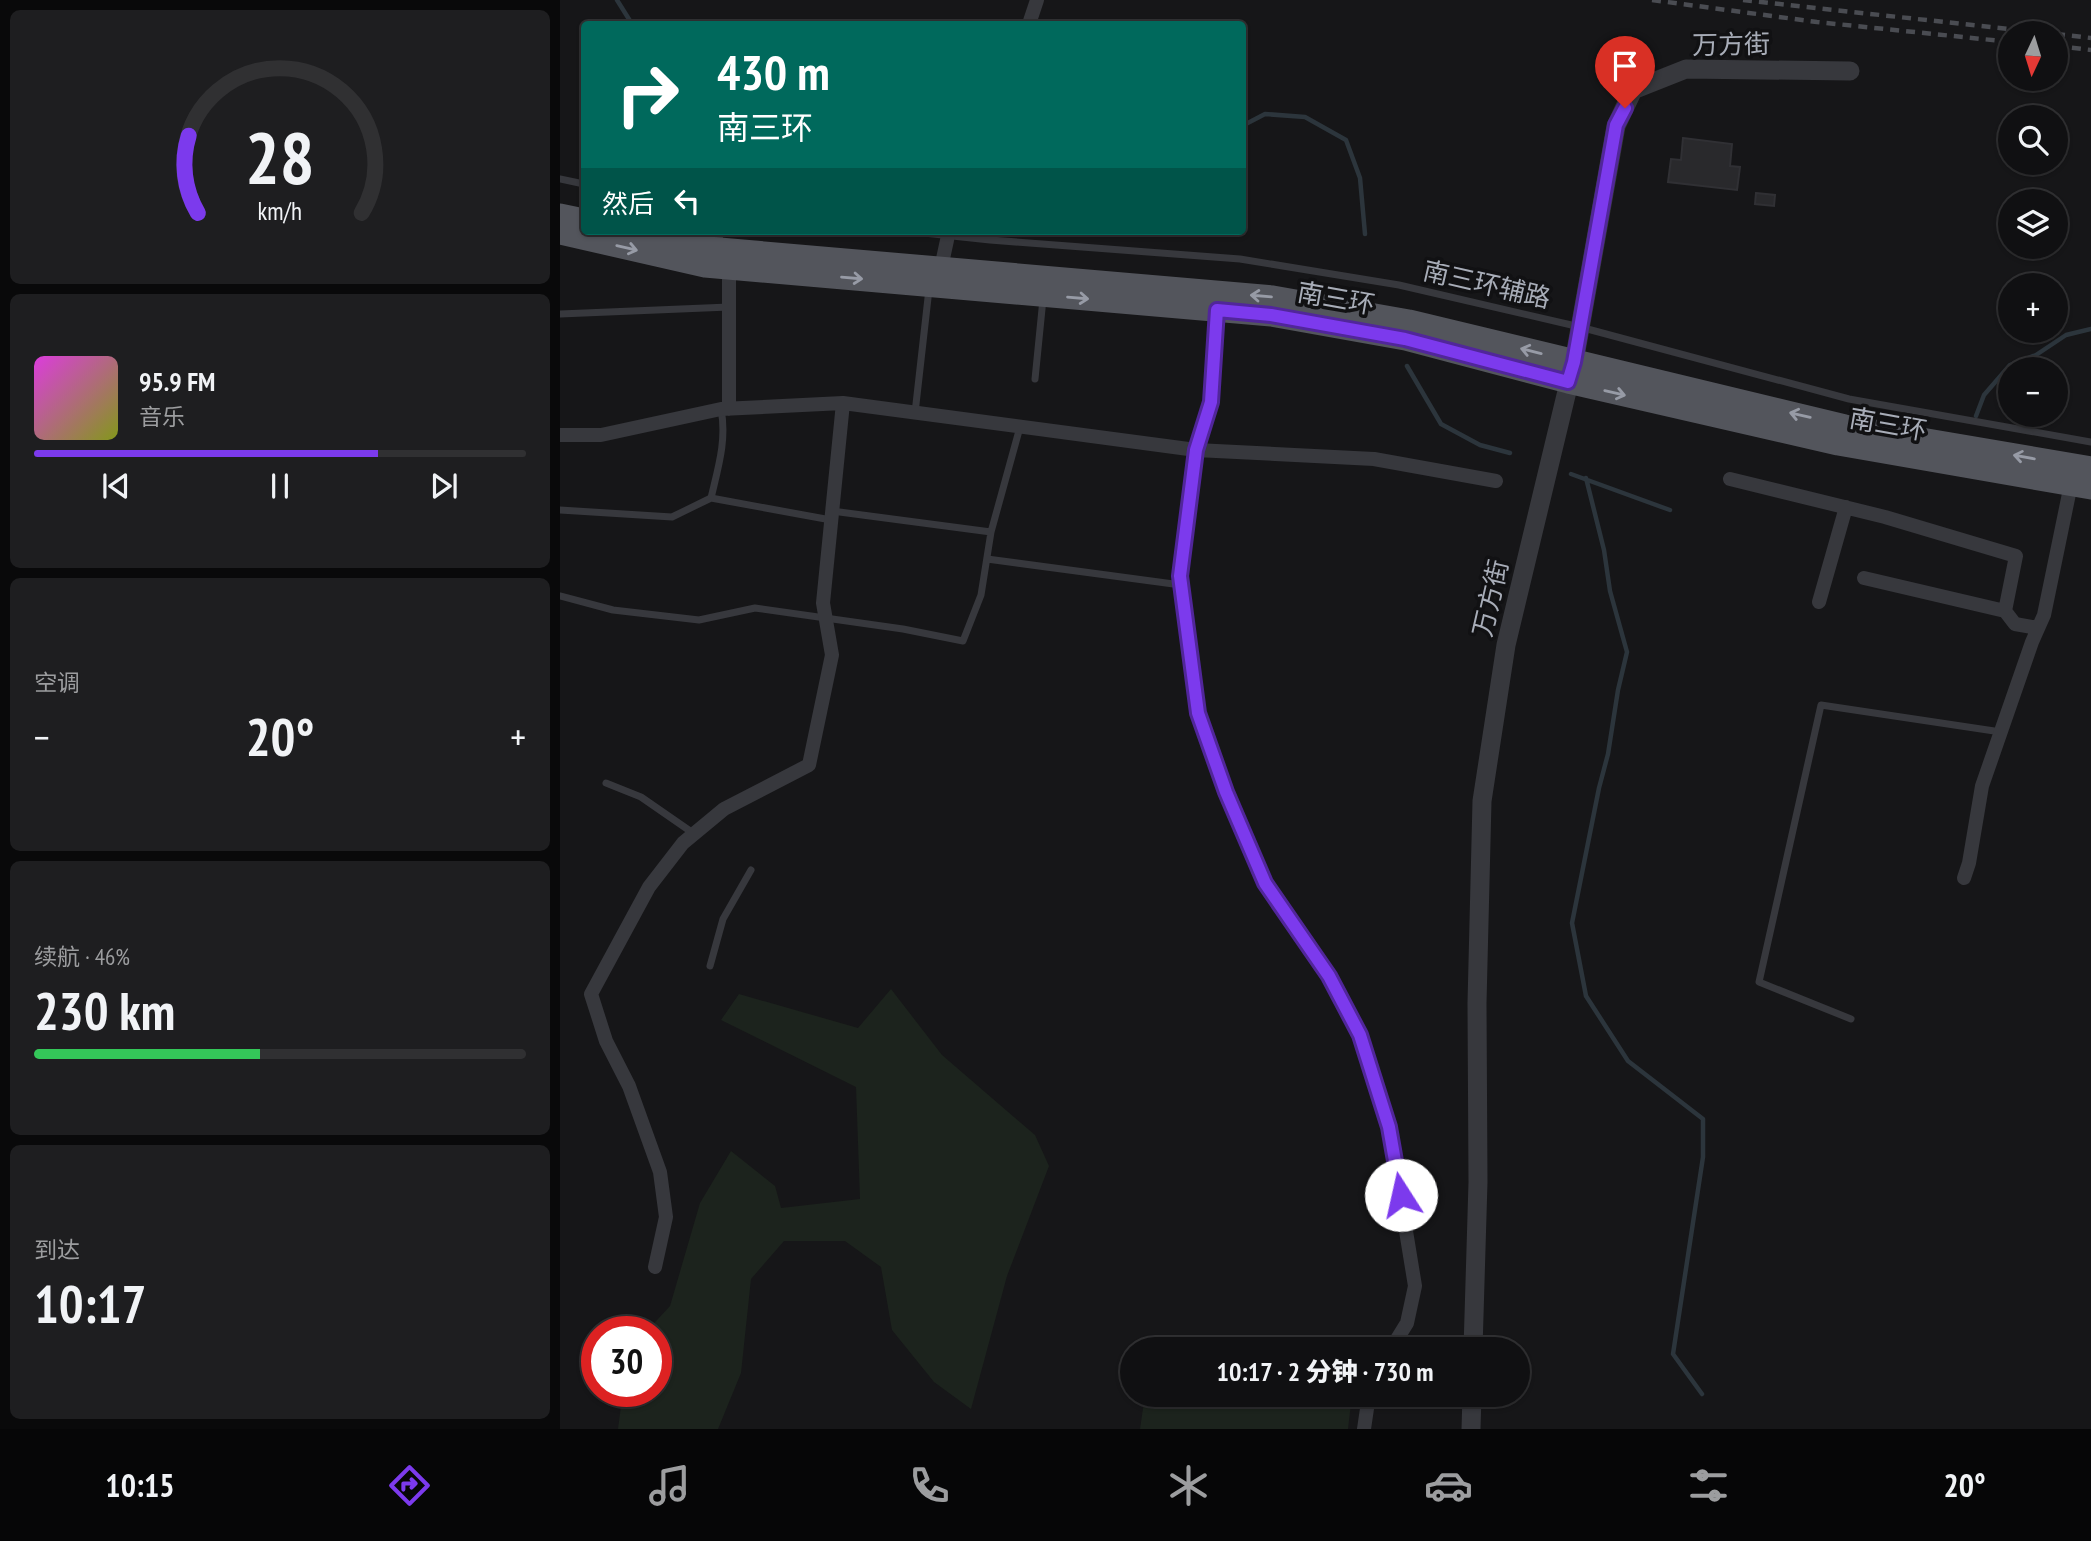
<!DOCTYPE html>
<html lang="zh">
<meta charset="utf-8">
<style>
:root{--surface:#101012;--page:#1e1e20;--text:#f1f3f6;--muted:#9c9d9f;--line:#303032;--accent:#7c3aed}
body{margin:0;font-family:"PT Sans Narrow","Noto Sans SC",sans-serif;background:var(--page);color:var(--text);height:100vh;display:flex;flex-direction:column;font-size:26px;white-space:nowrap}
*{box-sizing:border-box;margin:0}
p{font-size:23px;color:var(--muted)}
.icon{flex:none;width:38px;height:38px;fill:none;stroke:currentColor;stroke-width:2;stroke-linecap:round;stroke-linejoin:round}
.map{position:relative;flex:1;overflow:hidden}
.details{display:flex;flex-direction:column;gap:10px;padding:10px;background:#09090a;width:560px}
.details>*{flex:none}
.banner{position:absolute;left:21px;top:21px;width:665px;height:214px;border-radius:7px;box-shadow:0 2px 5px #0004,0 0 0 2px var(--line);background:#00695c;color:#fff;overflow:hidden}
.needle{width:46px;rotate:184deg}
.controls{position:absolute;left:1438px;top:21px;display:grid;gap:14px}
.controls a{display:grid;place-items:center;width:70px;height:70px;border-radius:50%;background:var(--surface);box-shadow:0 2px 5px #0004,0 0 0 2px var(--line);font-size:35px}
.speed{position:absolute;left:21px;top:1316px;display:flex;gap:14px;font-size:35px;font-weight:700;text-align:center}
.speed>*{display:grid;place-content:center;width:91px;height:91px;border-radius:50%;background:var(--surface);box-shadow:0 2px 5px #0004,0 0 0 2px var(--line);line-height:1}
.speed .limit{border:10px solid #d22;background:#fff;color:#111}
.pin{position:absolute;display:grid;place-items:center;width:60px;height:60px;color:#fff;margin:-72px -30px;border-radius:50% 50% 50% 0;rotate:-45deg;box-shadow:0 0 7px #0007}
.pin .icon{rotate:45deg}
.me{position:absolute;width:77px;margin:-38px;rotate:350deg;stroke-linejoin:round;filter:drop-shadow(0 0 5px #0008)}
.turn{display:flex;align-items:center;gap:24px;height:147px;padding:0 21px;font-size:32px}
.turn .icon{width:91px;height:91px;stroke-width:2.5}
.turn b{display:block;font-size:49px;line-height:60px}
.then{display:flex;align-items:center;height:66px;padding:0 21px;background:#0003;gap:14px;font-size:26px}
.big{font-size:52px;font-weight:800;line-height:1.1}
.details .widget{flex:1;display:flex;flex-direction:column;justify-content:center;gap:10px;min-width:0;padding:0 24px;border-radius:10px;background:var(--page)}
.details .dial{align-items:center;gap:0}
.dial svg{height:182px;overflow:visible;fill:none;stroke:var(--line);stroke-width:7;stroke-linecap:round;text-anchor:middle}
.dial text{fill:var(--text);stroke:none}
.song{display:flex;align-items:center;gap:21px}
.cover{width:84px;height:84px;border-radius:10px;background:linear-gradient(135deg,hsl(300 70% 55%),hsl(70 70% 35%))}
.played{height:7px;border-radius:4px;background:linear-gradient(90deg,var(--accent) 70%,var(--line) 70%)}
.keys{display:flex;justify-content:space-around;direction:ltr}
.heat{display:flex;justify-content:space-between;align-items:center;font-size:38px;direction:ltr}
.charge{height:10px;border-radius:5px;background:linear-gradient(90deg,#34c759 46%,var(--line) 0)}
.trip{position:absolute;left:560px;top:1337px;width:410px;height:70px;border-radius:35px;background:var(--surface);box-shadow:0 2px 5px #0004,0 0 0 2px var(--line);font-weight:800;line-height:70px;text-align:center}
.menu{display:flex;height:112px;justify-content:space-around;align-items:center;background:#060607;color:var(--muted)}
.menu .icon{width:49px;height:49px}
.menu .on{color:var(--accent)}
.menu b{font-size:32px;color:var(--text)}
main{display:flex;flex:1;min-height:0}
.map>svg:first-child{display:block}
.green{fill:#1c231d}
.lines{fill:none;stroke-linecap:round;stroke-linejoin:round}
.stream{stroke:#2c353c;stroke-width:4.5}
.building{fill:#29292c;stroke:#303034;stroke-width:2}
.service{stroke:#37383d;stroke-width:7}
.minor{stroke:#37383d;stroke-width:14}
.tertiary{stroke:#37383d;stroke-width:19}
.primary{stroke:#53555c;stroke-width:23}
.rail{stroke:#4a4c52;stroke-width:4.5;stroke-dasharray:9 7;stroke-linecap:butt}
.oneway{stroke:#979ba6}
.route-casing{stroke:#51269a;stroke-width:18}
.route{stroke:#7c3aed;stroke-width:12}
.labels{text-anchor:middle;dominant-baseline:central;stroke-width:7;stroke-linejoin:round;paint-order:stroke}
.street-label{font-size:26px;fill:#a8adb8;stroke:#111113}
</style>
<main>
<section class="details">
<div class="widget dial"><svg viewBox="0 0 100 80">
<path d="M14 69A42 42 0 1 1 86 69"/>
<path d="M14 69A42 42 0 0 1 10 35" stroke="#7c3aed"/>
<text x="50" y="56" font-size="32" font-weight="700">28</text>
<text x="50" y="72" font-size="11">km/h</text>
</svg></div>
<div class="widget">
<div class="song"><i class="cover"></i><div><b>95.9 FM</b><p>音乐</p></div></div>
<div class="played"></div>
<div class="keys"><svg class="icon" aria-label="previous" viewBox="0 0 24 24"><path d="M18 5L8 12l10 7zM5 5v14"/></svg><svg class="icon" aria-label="pause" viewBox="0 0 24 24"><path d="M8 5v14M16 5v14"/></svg><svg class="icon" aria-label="next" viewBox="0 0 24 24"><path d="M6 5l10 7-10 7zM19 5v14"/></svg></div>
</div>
<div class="widget"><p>空调</p>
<div class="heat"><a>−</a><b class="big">20°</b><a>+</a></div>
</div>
<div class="widget"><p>续航 · 46%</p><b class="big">230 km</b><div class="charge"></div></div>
<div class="widget"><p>到达</p><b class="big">10:17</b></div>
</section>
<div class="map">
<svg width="1531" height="1429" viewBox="0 0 1531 1429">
<rect width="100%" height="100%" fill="#161618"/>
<!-- green -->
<path class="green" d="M331 989 382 1055 475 1135 489 1166 447 1276 411 1409 374 1382 332 1330 321 1267 285 1241H224L191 1279 181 1373 158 1429H58L63 1391H96V1332H86L110 1306 140 1203 171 1151 215 1186 221 1208 300 1199 296 1087 161 1020 179 994 298 1028Z
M594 1340 685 1349H592Z
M585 1395H792L788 1429H580Z"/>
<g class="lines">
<!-- stream -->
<path class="stream" d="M57 0 72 24
M682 126 705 114 745 117 786 140 800 178 805 234
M847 366 881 424 920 445 950 453
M1416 416 1424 395 1450 365 1476 355 1506 335 1531 329
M1011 474 1110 510
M1026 478 1044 550 1050 591 1067 652 1058 690 1048 754 1039 788 1012 923 1026 996 1068 1061 1143 1119V1157L1113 1354 1142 1394"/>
</g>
<!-- building -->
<path class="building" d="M1123 138 1172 144 1170 166 1180 167 1177 190 1108 182 1111 159 1121 160Z
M1196 193 1215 195 1214 206 1195 204Z"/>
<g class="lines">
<!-- service -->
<path class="service" d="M0 179 24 184
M158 231 161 245
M345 231 430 240 680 259 839 285 1020 327 1289 399 1531 442
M0 314 169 307
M475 379 483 299
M355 413 369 289
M151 498C158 468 167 440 161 409
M0 510 112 517 151 498 271 520
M272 511 431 532 460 427
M427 559 621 585
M0 596 53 610 139 620 195 608 343 629 403 641 421 595 431 532
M46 783 81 797 133 833
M150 966 163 919 191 870
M1291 1019 1199 982 1261 705 1441 732"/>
<!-- minor -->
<path class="minor" d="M469 24 477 0
M169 268V409
M381 268 389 231
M657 310 651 402 636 450 620 576 638 713 666 791 705 883 769 976 800 1035 829 1127 855 1286 847 1323 831 1349
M0 435H41L161 409 283 403 636 450 814 459 936 481
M1170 479 1325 517 1456 556 1445 611 1455 624 1478 628
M1304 578 1445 611
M1259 602 1286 507
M1404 878 1409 863 1422 786 1472 642 1484 615 1511 484
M95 1267 106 1217 100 1172 69 1086 46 1041 31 994 89 887 123 843 164 809 249 765 272 655 263 603 283 403
M804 1429 809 1395"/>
<!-- tertiary -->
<path class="tertiary" d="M913 1349 918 1182 917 1003 922 801 946 645 1014 362 1056 126 1073 90 1126 69 1290 71
M911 1429 912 1395"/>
<!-- primary -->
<path class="primary" d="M0 215 24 220
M72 231 148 248 713 297 849 321 1285 426 1531 468
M0 233 145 266 711 315 845 339 1008 382 1278 444 1531 488"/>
<!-- rail -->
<path class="rail" d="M1092 0 1257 22 1451 42
M1183 0 1485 33
M1496 34 1531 38
M1496 46 1531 50"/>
</g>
<!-- one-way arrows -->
<defs><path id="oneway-shaft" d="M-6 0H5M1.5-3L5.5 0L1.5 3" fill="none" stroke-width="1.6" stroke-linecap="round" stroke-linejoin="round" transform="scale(1.75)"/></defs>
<g class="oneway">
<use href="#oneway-shaft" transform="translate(67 248) rotate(13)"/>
<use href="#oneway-shaft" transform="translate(292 278) rotate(5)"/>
<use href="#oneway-shaft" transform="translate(701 296) rotate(-175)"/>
<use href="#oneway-shaft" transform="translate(518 298) rotate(5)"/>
<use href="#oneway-shaft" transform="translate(971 351) rotate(-166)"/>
<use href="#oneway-shaft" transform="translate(1055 393) rotate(13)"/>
<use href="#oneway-shaft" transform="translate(1240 415) rotate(-167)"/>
<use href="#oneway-shaft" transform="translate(1464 457) rotate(-170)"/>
</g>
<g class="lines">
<defs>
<path id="route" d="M841 1195 829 1127 800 1035 769 976 705 883 666 792 638 713 620 576 636 450 651 402 657 310 711 315 845 339 1008 382 1014 362 1056 125 1065 108"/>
</defs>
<!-- route casing -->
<use href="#route" class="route-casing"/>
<!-- route -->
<use href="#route" class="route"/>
</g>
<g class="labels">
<!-- street labels -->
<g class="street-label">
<text transform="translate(1171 44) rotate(-1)">万方街</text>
<text transform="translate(927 284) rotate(13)">南三环辅路</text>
<text transform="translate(776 298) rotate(10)">南三环</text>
<text transform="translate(1328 424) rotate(10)">南三环</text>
<text transform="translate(930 598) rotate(-77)">万方街</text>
</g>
</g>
</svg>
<div class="controls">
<a><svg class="needle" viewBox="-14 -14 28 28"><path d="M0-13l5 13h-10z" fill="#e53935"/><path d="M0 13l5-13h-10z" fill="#9c9d9f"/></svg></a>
<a><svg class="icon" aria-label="search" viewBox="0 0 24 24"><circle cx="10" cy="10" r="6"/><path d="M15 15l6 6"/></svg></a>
<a><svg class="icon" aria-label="layers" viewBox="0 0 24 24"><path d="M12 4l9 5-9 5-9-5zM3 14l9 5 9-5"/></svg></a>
<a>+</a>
<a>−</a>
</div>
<div class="speed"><div class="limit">30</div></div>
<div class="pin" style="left:1065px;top:108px;background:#d93025"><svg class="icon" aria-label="arrive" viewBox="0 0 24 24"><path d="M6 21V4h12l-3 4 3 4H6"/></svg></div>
<svg class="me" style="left:841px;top:1195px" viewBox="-20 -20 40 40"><circle r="19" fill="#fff"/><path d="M0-13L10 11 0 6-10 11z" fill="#7c3aed"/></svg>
<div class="trip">10:17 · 2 分钟 · 730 m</div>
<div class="banner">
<div class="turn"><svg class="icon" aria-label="right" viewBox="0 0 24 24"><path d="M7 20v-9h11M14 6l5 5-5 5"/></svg><div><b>430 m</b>南三环</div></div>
<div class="then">然后<svg class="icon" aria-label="left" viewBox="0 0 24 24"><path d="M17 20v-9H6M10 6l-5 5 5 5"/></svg></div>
</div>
</div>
</main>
<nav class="menu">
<b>10:15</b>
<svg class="icon on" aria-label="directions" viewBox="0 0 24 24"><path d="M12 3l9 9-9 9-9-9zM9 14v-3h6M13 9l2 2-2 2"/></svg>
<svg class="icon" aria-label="music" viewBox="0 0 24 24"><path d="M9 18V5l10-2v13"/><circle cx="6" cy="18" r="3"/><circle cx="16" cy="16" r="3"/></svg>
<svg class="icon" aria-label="phone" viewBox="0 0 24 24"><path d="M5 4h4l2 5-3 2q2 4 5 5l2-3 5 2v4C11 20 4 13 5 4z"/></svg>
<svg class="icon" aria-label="climate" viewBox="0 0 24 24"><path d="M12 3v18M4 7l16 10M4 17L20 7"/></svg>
<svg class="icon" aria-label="car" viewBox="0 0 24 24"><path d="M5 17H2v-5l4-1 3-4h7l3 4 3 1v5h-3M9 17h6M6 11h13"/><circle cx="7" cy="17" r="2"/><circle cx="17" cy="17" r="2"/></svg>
<svg class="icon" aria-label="filters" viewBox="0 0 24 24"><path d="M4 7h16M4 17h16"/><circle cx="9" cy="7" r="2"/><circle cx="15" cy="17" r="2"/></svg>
<b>20°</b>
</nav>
